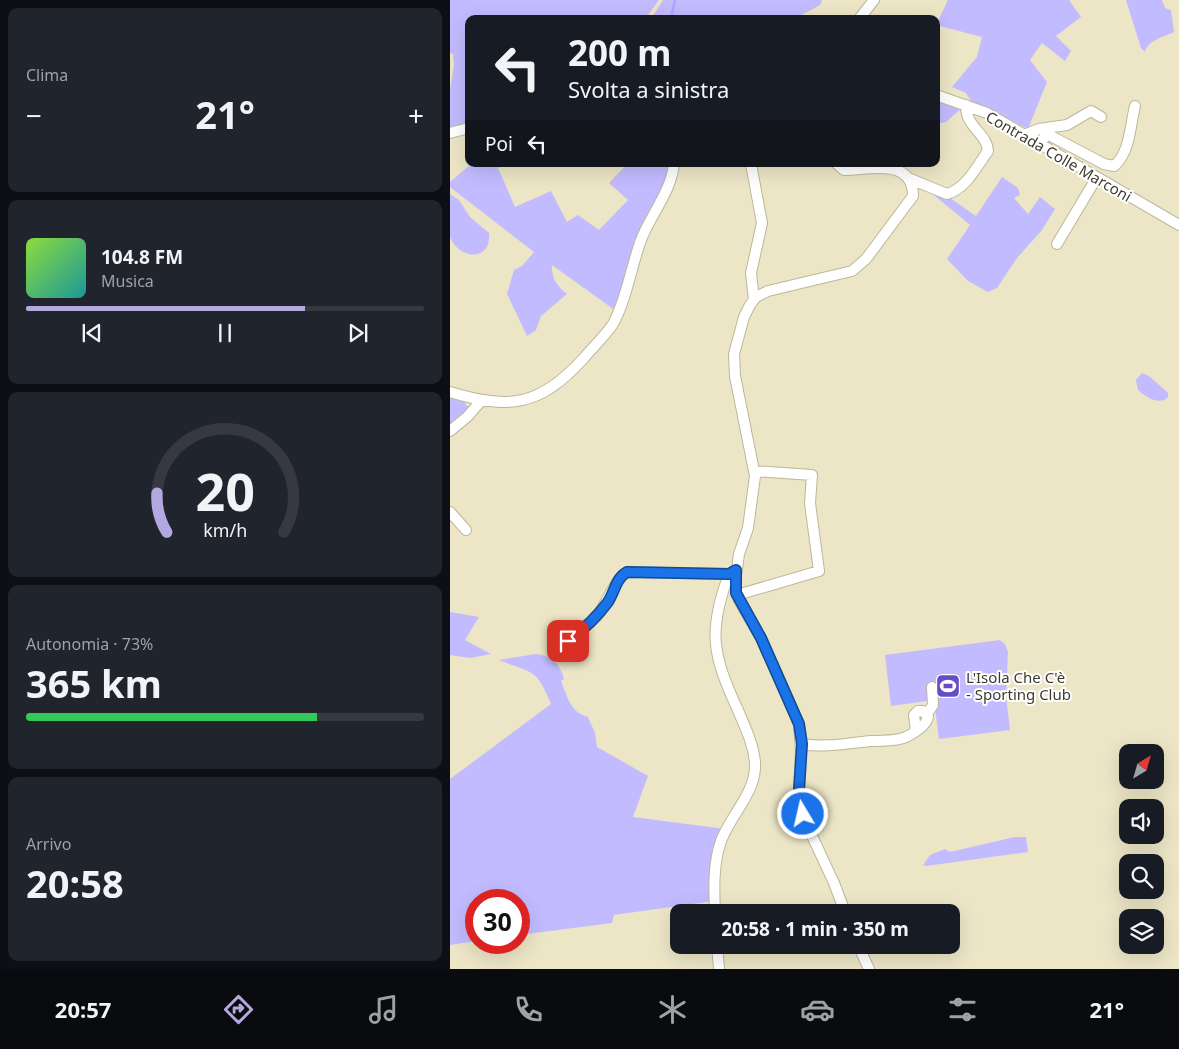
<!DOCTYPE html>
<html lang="it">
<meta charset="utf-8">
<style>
:root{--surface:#171b24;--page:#20242c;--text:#f1f3f6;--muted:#9ea1a6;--line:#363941;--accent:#b3a8e0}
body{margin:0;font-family:"Noto Sans",sans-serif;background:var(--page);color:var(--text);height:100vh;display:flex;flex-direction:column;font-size:19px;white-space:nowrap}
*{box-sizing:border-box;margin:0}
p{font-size:16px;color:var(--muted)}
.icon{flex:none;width:28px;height:28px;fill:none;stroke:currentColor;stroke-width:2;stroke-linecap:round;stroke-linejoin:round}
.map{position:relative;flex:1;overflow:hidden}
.sheet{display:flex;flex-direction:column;gap:8px;padding:8px;background:#0d0f14;width:450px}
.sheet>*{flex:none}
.top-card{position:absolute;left:15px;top:15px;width:475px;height:152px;border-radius:10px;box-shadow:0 5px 20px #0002;background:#171b24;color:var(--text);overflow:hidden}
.needle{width:32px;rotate:37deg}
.buttons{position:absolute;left:669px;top:744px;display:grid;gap:10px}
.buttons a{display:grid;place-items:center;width:45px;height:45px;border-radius:10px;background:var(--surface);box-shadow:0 5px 20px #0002;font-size:25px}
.speed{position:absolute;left:15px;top:889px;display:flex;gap:10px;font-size:25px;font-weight:700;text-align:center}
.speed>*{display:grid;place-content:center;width:65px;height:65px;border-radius:50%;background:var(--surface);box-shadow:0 5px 20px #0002;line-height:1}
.speed .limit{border:8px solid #d22;background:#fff;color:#111}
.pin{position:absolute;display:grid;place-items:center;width:42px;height:42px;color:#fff;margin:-21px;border-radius:10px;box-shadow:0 2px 8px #0006}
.me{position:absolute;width:55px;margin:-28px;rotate:351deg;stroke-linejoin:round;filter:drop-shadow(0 0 4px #0008)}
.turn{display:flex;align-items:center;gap:18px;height:105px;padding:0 20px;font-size:22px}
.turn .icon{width:65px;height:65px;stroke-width:2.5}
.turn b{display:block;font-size:35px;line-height:42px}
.then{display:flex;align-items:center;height:48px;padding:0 20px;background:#0003;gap:10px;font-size:19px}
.big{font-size:38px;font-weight:700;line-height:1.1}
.sheet .card{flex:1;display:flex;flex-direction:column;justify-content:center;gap:8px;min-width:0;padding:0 18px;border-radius:10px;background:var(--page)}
.sheet .dial{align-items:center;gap:0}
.dial svg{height:130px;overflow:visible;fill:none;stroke:var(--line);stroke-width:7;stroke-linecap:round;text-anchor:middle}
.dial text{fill:var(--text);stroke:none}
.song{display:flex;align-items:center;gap:15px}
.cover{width:60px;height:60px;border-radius:8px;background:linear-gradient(135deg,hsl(90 70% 55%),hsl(180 70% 35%))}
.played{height:5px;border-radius:2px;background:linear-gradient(90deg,var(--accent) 70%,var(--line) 70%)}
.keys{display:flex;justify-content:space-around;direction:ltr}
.heat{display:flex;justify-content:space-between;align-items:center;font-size:28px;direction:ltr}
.charge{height:8px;border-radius:4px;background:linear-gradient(90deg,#34c759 73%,var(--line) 0)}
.trip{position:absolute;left:220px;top:904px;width:290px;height:50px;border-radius:10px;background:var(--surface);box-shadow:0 5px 20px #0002;font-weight:700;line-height:50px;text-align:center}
.tab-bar{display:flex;height:80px;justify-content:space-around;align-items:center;background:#090b0e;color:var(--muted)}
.tab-bar .icon{width:35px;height:35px}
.tab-bar .active{color:var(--accent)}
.tab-bar b{font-size:22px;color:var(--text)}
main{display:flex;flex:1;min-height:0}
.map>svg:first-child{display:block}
.green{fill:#c2bbff}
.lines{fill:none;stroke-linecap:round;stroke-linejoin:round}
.stream{stroke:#b0a5fd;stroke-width:2.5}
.minor-casing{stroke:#bdb799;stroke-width:12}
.minor{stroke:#fff;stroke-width:10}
.route-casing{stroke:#114b97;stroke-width:12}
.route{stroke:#1a73e8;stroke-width:9}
.labels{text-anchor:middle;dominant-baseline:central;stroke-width:4;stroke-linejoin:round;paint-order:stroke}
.street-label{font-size:15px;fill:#3d3a2e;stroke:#fff}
.poi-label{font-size:15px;fill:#3d3a2e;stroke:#fff;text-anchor:start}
</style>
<main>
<section class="sheet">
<div class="card"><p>Clima</p>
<div class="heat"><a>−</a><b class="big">21°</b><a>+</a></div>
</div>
<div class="card">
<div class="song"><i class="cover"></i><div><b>104.8 FM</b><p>Musica</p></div></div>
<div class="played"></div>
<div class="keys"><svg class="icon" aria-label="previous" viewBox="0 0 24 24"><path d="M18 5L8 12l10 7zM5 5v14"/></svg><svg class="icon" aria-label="pause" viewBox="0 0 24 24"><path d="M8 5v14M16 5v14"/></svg><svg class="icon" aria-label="next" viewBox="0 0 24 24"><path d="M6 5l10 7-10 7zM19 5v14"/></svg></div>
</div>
<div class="card dial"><svg viewBox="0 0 100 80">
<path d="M14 69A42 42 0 1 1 86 69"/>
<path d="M14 69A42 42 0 0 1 8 45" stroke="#b3a8e0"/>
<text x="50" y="56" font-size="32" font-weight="700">20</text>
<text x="50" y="72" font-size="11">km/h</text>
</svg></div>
<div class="card"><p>Autonomia · 73%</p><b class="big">365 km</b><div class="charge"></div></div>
<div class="card"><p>Arrivo</p><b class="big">20:58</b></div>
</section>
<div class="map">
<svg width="729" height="969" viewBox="0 0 729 969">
<rect width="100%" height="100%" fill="#ece5c6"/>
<!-- green -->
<path class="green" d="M0 0H209L195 19H19V124L0 128V90L4 65 3 54 0 53Z
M213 0H372L370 5 344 19H201Z
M498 0H619L631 17 606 36 621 51 615 61 592 43 580 60 597 82 578 129 521 101 516 93 502 87 527 57 532 37 486 25Z
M676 0H712L715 8 721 10 724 32C714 37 698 40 695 52L691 48Z
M486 98 512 108 496 122 486 124Z
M21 164H59L48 168 65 207 101 191 117 222 128 215 149 230 178 200 159 183 177 164H223L166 311 102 265C101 277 107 287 117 294L91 316 86 330 77 336 57 294 64 270 72 266 84 252 0 187V182Z
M552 177 568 188 570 195 564 198 578 214 590 197 605 209 592 230 567 258 547 288 538 292 518 281 497 259 520 225 479 191 500 198 526 216Z
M0 194 9 200 20 217 39 233C42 263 8 259 0 237 0 225 0 206 0 194Z
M692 373 699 376 718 393V397C709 406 696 397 688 390L686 380Z
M0 394 14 398 16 405 26 412 0 433Z
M0 612 29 617 15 640 41 654 20 658 0 655Z
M550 640 555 644 558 652 556 697 560 730 489 739 484 700 441 706 435 655Z
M86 654C102 656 110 664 114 679L111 681C117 696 120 712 138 717L145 733 147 747 198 776 183 817 275 829 263 901 164 915 162 923 69 935V900H26V941L0 945V779L101 704C86 667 83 674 49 660Z
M565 837H576L578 852 476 866 473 865 480 855 495 849 500 852Z"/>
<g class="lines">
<!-- stream -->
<path class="stream" d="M221 19 225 0"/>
<defs>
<path id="minor" d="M409 19 424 0
M486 95 537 113 729 225
M0 133 19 128
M574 135 589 129 617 125 641 111 651 117
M590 144 595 136 599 135 654 164 664 166C680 153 680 126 685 106
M301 164 312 223 301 273 304 300
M387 164 394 170C419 170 463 157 463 196L416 259 402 271 318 291 306 297 300 305 294 317 284 354 285 376 305 476 298 528 289 554 285 584 289 600 311 638 349 724 351 751 349 790 356 823 384 883 395 912
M458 178 497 194C516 189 527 166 538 151 537 133 515 127 516 105
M607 244 647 177
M0 392C60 410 90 406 133 359 143 347 155 336 163 324 177 298 181 267 191 240 201 214 221 192 224 164
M0 431 17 417 32 400
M0 512 16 530
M287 595 369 571 360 503 362 475 304 471
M107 650C120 639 134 629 146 617 157 604 165 579 177 572L279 574
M477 714 483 705 482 687
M351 744C375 748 398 743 421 741 433 740 445 742 456 737 464 733 476 726 478 717L473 711H468L464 715 466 731
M265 912C264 889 263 864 271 841 281 814 307 792 305 762 303 742 294 725 287 708 262 654 258 630 279 574L286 570
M267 945 269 969
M408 945 419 969"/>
</defs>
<!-- minor casing -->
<use href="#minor" class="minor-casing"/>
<!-- minor -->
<use href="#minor" class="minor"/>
</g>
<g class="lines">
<defs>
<path id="route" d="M118 641C133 630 147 617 158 602 165 591 166 578 177 572L279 574 286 570V593L311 638 349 724 352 744 349 790 353 814"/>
</defs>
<!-- route casing -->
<use href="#route" class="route-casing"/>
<!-- route -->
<use href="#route" class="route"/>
</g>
<!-- icons -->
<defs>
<symbol id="stadium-square" viewBox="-11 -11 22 22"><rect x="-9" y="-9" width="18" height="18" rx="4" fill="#674cc5" stroke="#fff"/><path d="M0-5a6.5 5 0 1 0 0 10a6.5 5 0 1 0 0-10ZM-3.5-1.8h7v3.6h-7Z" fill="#fff"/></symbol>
</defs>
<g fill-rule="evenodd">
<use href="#stadium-square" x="484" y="672" width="28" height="28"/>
</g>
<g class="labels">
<!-- street labels -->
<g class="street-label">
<text transform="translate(609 156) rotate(30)">Contrada Colle Marconi</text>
</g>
<!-- poi labels -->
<g class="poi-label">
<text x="516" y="677">L'Isola Che C'è<tspan x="516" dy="17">- Sporting Club</tspan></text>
</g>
</g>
</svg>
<div class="buttons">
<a><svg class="needle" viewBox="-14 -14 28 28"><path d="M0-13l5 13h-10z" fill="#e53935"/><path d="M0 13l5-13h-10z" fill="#9ea1a6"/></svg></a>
<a><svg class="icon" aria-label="sound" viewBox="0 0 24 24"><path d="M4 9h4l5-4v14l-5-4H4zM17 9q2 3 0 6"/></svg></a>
<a><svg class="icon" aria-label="search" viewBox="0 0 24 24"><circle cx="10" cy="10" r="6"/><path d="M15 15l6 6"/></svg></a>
<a><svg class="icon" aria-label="layers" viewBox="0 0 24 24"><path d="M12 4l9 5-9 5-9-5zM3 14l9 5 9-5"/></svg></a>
</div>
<div class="speed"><div class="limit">30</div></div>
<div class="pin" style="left:118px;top:641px;background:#d93025"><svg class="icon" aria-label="arrive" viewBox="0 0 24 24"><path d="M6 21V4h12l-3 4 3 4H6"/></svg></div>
<svg class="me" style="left:353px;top:814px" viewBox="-20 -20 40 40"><circle r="17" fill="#1a73e8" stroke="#fff" stroke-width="3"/><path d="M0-11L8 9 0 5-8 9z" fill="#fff"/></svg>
<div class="trip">20:58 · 1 min · 350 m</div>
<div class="top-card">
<div class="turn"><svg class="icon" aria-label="left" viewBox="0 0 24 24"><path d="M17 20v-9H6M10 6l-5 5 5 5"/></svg><div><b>200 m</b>Svolta a sinistra</div></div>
<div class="then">Poi<svg class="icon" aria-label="left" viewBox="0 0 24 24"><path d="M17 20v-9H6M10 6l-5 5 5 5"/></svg></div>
</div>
</div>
</main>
<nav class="tab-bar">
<b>20:57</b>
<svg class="icon active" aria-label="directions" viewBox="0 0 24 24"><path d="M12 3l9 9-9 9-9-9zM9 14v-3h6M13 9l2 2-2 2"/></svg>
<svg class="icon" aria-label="music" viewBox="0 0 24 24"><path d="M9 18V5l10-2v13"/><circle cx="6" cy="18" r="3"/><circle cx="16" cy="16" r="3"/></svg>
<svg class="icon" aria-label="phone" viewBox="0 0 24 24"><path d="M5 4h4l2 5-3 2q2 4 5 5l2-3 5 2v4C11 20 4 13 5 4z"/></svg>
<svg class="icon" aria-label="climate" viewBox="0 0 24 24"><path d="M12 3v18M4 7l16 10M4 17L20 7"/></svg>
<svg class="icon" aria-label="car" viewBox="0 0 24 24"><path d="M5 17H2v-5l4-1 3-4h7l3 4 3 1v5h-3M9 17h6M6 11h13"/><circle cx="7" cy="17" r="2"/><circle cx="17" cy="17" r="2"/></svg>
<svg class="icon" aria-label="filters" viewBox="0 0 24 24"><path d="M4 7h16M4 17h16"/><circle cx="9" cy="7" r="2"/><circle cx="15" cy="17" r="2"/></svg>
<b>21°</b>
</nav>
